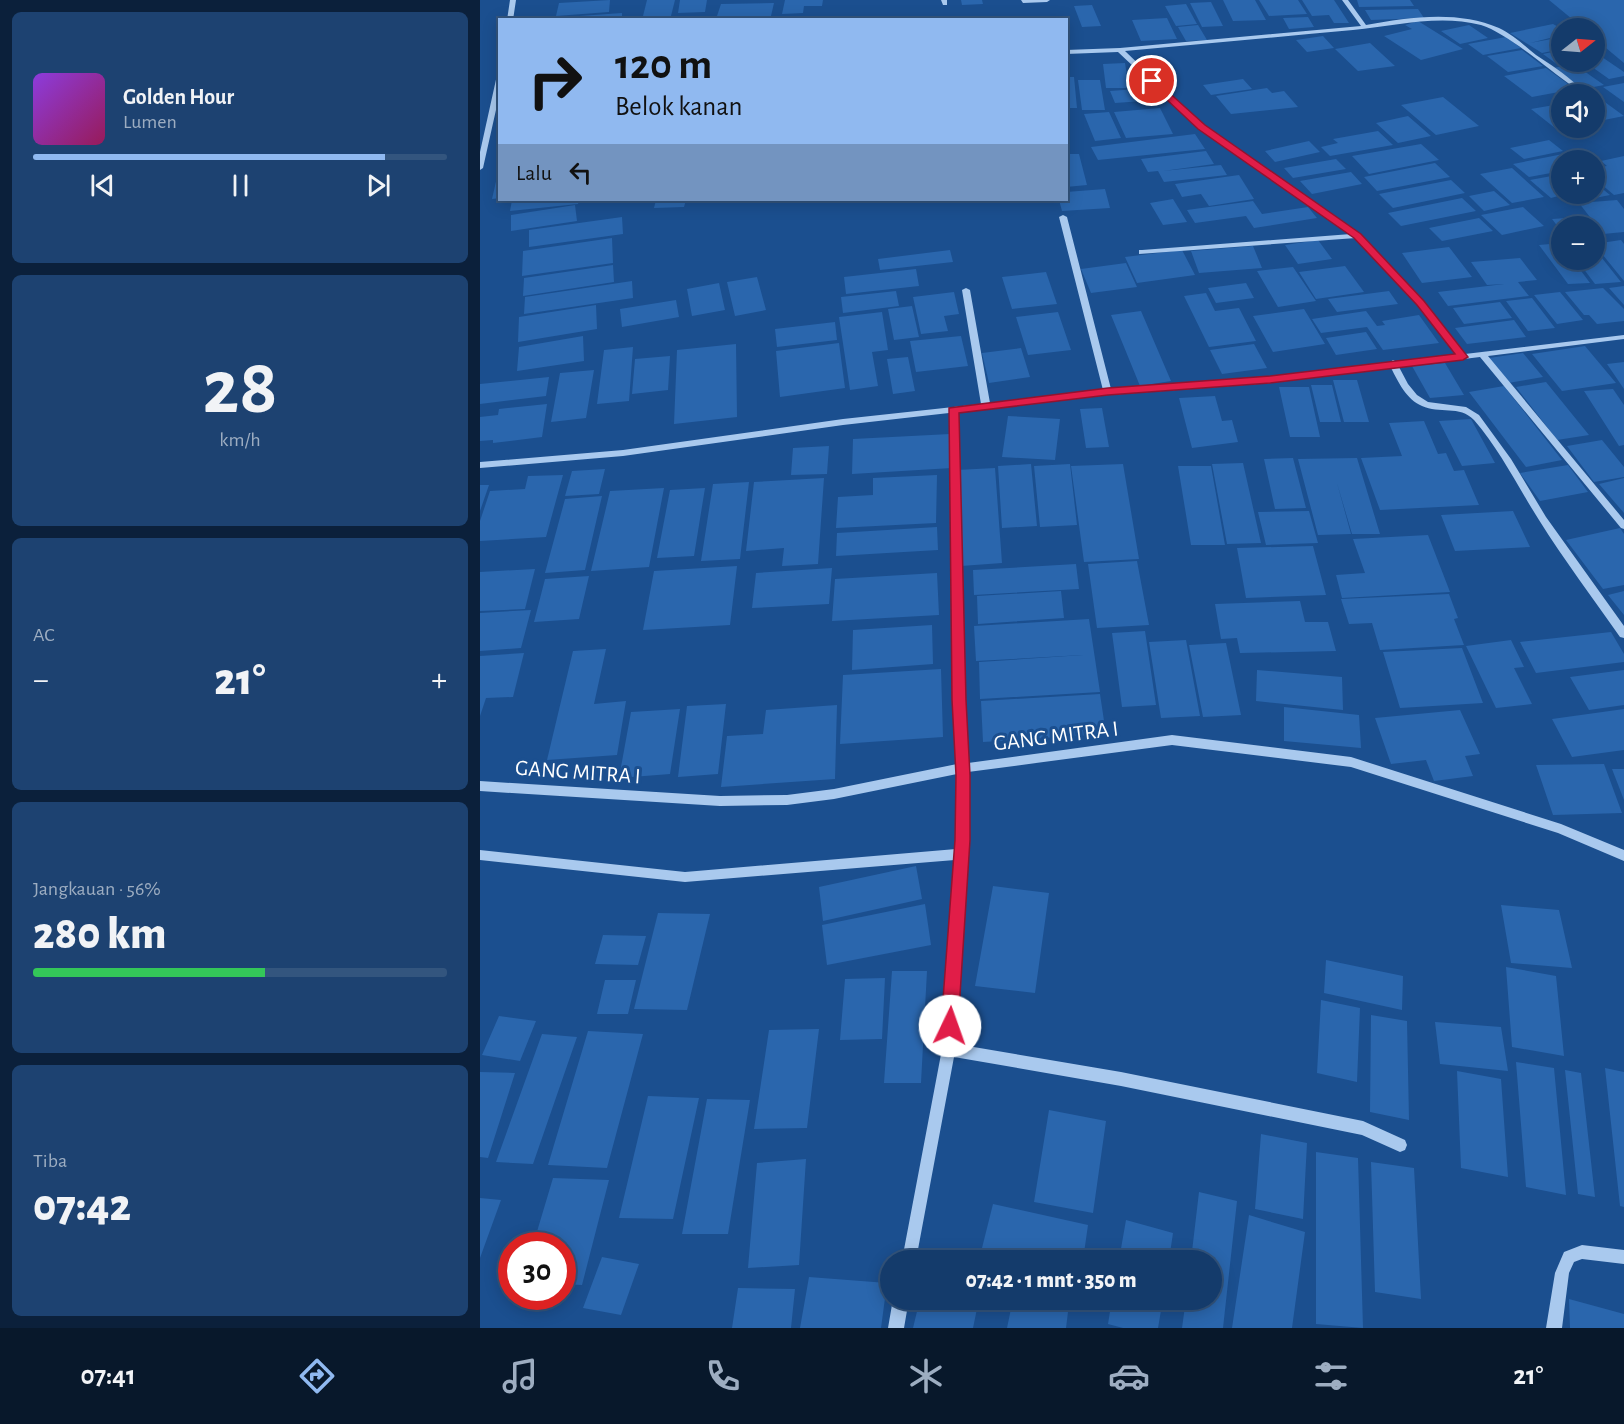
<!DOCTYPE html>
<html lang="id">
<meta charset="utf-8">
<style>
:root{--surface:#143b6b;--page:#1d4271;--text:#f1f3f6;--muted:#9dadc1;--line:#33557e;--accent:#90b9f0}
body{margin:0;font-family:"Alegreya Sans",sans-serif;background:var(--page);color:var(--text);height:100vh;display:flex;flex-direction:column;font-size:22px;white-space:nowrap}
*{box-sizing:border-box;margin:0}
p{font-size:20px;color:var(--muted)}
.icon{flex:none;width:33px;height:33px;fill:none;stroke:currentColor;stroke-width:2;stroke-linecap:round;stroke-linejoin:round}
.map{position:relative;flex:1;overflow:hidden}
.side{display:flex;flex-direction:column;gap:12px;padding:12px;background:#0b203b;width:480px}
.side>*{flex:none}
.guide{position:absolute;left:18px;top:18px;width:570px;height:183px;border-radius:0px;box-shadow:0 3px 15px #0003,0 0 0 2px var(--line);background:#90b9f0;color:#111;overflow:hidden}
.needle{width:39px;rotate:73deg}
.tools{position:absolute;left:1071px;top:18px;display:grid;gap:12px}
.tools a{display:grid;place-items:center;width:54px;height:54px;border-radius:50%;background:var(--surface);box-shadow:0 3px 15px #0003,0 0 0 2px var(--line);font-size:30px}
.speed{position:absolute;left:18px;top:1232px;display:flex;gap:12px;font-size:30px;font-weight:700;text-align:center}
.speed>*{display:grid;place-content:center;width:78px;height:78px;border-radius:50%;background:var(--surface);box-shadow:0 3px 15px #0003,0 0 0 2px var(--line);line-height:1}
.speed .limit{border:9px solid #d22;background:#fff;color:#111}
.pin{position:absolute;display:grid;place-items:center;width:51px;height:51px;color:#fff;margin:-26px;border:3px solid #fff;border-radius:50%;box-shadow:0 2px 6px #0007}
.me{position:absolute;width:66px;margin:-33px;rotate:3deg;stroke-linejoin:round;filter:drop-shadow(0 0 4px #0008)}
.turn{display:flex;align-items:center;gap:21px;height:126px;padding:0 18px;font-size:27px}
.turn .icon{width:78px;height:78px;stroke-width:2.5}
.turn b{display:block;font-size:42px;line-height:51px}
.then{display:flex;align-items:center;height:57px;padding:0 18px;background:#0003;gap:12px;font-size:22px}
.big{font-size:45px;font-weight:800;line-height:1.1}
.side .widget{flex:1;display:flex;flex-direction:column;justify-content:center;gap:9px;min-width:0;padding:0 21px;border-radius:9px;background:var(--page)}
.side .dial{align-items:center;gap:0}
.dial b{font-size:78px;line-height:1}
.song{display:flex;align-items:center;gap:18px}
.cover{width:72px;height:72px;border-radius:9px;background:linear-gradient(135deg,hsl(270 70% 55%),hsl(330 70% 35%))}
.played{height:6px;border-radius:3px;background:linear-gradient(90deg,var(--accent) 85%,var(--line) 85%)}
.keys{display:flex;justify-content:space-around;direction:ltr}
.heat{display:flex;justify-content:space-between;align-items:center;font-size:33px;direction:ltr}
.charge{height:9px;border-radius:4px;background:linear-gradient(90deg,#34c759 56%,var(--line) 0)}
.trip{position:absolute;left:400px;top:1250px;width:342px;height:60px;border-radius:30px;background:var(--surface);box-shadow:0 3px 15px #0003,0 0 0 2px var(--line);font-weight:800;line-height:60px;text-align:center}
.menu{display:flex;height:96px;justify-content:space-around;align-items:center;background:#08182b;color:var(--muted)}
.menu .icon{width:42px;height:42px}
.menu .current{color:var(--accent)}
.menu b{font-size:27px;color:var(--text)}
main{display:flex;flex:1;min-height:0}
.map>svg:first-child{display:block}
.building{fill:#2a66ad}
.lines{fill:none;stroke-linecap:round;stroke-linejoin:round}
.minor{fill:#a9c9ee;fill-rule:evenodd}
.route{fill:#e11d48;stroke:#92132f;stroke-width:1.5}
.labels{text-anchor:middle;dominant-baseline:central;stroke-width:6;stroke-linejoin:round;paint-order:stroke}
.street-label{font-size:22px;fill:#fff;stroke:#1b4f8f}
</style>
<main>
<section class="side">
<div class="widget">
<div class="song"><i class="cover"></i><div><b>Golden Hour</b><p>Lumen</p></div></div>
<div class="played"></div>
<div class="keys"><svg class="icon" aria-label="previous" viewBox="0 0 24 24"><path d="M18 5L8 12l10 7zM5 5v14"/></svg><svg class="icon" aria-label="pause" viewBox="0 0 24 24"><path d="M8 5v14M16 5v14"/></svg><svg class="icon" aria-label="next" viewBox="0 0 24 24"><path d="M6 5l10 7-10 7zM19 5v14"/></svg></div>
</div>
<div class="widget dial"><b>28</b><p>km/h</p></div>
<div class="widget"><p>AC</p>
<div class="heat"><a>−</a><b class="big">21°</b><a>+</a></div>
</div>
<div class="widget"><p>Jangkauan · 56%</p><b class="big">280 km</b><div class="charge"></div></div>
<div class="widget"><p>Tiba</p><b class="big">07:42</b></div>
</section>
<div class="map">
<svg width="1144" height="1328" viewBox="0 0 1144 1328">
<rect width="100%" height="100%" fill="#1b4f8f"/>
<!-- building -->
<path class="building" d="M130 0 129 12 76 16 79 3Z
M167 0H195L190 20H162Z
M200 0H227L225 12 198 13Z
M305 0H343L342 6H324L323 13 302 14Z
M481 0H502L503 4 482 5Z
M743 0H775L786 20 753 21Z
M779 0H818L827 14 789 16Z
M822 0H854L869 23H854L849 15 832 16Z
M877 0H930L934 6 879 7Z
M1069 0H1144V63L1114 38V28H1103Z
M731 2 743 26 722 27 710 3Z
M294 3 291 16H237L241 4Z
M706 4 717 24 696 26 685 6Z
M612 5 621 26 602 27 594 6Z
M938 9 944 18 891 20 885 10Z
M142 13V20H85V17Z
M828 17 834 27 809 29 803 18Z
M687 18 697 39 661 41 652 20Z
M938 21 983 49 941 60 904 36 932 29 925 25Z
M1073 24 1082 29V35L1050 43 1082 37V49L1062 53 1030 33Z
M718 25 727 40 706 41 698 27Z
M989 25 1008 38 980 44 961 31Z
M843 36 854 48 827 52 816 40Z
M1026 37 1041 48 1003 55 988 44Z
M890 43 915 66 878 71 855 49Z
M1042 50 1063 66 1028 72 1007 56Z
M1082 50V62L1090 63 1078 65 1063 54Z
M1119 55 1144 72V76L1129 79 1105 62H1114V56Z
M645 63 649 88H626L623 64Z
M1094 64 1124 85 1103 89 1073 68Z
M1066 68 1095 89 1052 97 1024 76Z
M586 77H594L597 108H586Z
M763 79 772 89 731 95 723 85Z
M598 80H620L625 110H602Z
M1144 83V102L1123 87Z
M671 88 677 100 635 103 630 91Z
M787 88 792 93 804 91 818 107 751 114 736 96Z
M1111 92 1144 116 1114 122V94H1101Z
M963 97 999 126 956 135 921 105Z
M1074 105 1082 110V128L1096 129 1080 132 1051 109Z
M680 108 693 134 646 138 634 112Z
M629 112 641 138 615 141 604 114Z
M928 116 951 136 918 143 896 123Z
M898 131 913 145 850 156 841 147 858 143 853 139Z
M715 134 725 149 618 160 611 147Z
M1069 140 1083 151 1044 159 1030 148Z
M829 141 840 152 795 162 785 151Z
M941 144 959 160 889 174 872 156Z
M726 151 734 164 683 171 741 165 747 175 684 182 678 171 668 172 661 159Z
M1088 153 1097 160H1082V171L1049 177 1033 164Z
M586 154H599L607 185 586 187Z
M1144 156V193L1134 195 1114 178V168L1127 166 1121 161Z
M856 159 866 169 813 178 804 168Z
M955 163 970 177 897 191 884 177Z
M1032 168 1064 197 1032 203 1000 174Z
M871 172 882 184 832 194 820 181Z
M759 175 774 199 729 206 721 194 702 197 695 184Z
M1077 175 1082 179V195L1071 198 1050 180Z
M17 177H20V198L12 199Z
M971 180 985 193 913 208 899 194Z
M1114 182 1130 195 1110 199 1103 194H1114Z
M625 189 630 208 582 211 579 200H586V192Z
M1014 191 1030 205 1004 211 989 196Z
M982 198 996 211 921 226 908 213Z
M693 199 707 222 683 225 670 203Z
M32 200H99L98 204 30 211Z
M176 200H206L204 207 174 208Z
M1137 200 1144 209V232L1123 234 1099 203Z
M773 201 782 214 828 207 837 218 774 228 766 216 715 223 707 210Z
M95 205 97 221 31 231V215Z
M1043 207 1064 226 1022 235 1001 215Z
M142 217 143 234 49 247V230Z
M1101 217 1108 226H1082V232L1072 219Z
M999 218 1013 231 962 241 949 228Z
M132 238 133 263 42 276 43 251Z
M838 240 852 259 818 264 805 245Z
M1141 240 1144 244V281L1114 244Z
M1081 243 1082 260H1093L1110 283 1088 284 1059 245Z
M773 246 782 268 719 273 711 251Z
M969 247 992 277 942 283 922 253Z
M1114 248 1141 282 1115 284 1097 260H1114Z
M470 250 473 262 400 270 398 259Z
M702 250 715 275 657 283 645 257Z
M1040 258 1057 280 1038 282 1049 296 968 306 958 292 1024 284 1007 285 991 262Z
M646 263 657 287 611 293 601 269Z
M133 265 134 282 43 296 44 278Z
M865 266 884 292 836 299 819 272Z
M813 267 836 301 798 307 777 271Z
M436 269 439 286 366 294 364 277Z
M566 272 577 304 532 309 522 277Z
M277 277 286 310 255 316 247 282Z
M152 281 153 298 44 314 45 297Z
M239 283 245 310 212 316 207 289Z
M766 283 774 298 736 303 728 288Z
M1144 286V305L1129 288Z
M1123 288 1144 309V321L1117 324 1109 315H1104L1085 292Z
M416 291 419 306 363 313 361 297Z
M909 291 918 304 857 312 848 299Z
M474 292 479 314 464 316 468 331 441 334 433 297Z
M1080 292 1103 320 1077 324 1054 295Z
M726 293 735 311 759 308 776 341 729 347 704 296Z
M1052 298 1075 328 1048 331 1026 301Z
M196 300 199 317 142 327 140 309Z
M1020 302 1032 318 984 324 973 308Z
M116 305 117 329 38 342 39 317Z
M432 306 439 337 414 340 408 309Z
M824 309 845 344 793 352 773 316Z
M661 311 691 381 660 386 631 315Z
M886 311 897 326 905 325 902 321 939 315 959 343 903 350 887 327 841 333 832 319Z
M402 312 408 350 392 352 398 386 370 390 359 317Z
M578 312 591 350 548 355 536 317Z
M1034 320 1046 337 987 344 975 328Z
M355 322 357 340 297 347 295 329Z
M886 332 897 349 856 355 846 338Z
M103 336 104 361 37 371 39 347Z
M481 336 488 366 436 372 430 341Z
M359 343 365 388 300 397 296 351Z
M256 344 257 417 194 424 197 350Z
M774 344 787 368 742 374 730 350Z
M1105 346 1136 383 1082 391 1052 354Z
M153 347 149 401 117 404 124 350Z
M541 348 550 377 509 383 502 353Z
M1043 353 1063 377 1028 383 1009 358Z
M190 356 188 390 152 394 155 359Z
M428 357 435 391 413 394 407 359Z
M1144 362V389L1127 364Z
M965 363 984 395 950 398 932 366Z
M114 370 106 418 71 422 80 373Z
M69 377 66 396 0 404V384Z
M853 380H877L889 422H864Z
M1066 382 1109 435 1077 440 1036 387Z
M831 385H852L861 422H840Z
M1024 386 1082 460 1046 467 989 392Z
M799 387H829L840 437H810Z
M1133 389 1144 405V445L1139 446 1104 391Z
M735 396 742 421 752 420 758 442 712 448 699 398Z
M67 404 62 437 13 443V440L0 441V417L18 415 19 409Z
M622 408 629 447 606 448 600 409Z
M528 416 580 419 575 460 522 457Z
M991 419 1015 463 982 466 959 421Z
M944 421 958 454 966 453 974 471 984 470 999 505 900 510 881 458 922 456 909 423Z
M470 434 472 468 372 474 373 439Z
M1122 440 1144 467V477L1114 482 1087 446Z
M349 446 347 474 311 475 313 448Z
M813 458 826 508 795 509 784 459Z
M877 458 900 534H872L857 483 871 534 838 535 818 459Z
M763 463 781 543 747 544 732 464Z
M551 464 557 526 522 528 518 466Z
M590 464 597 525 560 527 554 466Z
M643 464 659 559 604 562 591 466Z
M1088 465 1108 492 1060 501 1040 473Z
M698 466H731L745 545H711Z
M515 468 522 563 481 566 477 470Z
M125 469 119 494 85 496 92 471Z
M83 475 66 537 0 541V521L10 491 45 489 48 476Z
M457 475 456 523 356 528 358 497 393 495V478Z
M344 478 338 564 302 566 304 548 266 551 274 482Z
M1144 478V513L1119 484Z
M269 482 260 559 221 561 233 484Z
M0 485H9L0 511Z
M184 488 169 567 111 571 130 491Z
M225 488 214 556 177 558 190 490Z
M122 496 105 570 65 573 85 499Z
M829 511 838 543 786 545 778 512Z
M1033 511 1050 547 975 551 961 515Z
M457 527 458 550 356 556 357 533Z
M1140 528 1144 534V585L1123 589 1086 540Z
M948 535 970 592 862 598 856 575 885 573 873 539Z
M833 546 846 595 766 598 757 548Z
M657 561 669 625 617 628 608 564Z
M596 564 599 589 494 595 493 570Z
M257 566 250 625 163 630 174 571Z
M352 568 349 604 272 608 276 573Z
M55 569 45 609 0 611V572Z
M457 573 459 615 352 621 355 579Z
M109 576 99 619 54 622 65 579Z
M581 591 584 618 498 624 497 596Z
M1144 591V615L1128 595Z
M969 594 978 618 974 619 984 645 900 650 892 623 869 624 861 599Z
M820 601 825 622H848L856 651 760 653 757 638 741 639 735 604Z
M51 610 41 648 0 651V613Z
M609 619 620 692 500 699 499 662 603 655 496 661 494 626Z
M452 625 453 664 372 670 373 630Z
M665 631 676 705 642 707 632 633Z
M1131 632 1144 654V662L1056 673 1040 642Z
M706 640 720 716 681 718 669 642Z
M1031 640 1044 667 1034 668 1052 704 1016 708 986 646Z
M746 643 761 715 723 717 709 645Z
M982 648 1003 703 920 708 903 652Z
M126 649 114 704 146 701 137 755 67 760 93 651Z
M44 653 33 697 6 698 0 716V656Z
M461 669 463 737 360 744 363 675Z
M777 670 862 677 863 710 776 701Z
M1144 670V705L1109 710 1090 677Z
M620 694 626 734 503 742 501 701Z
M246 704 238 774 198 777 207 706Z
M357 705 355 779 241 787 247 736 283 734 286 710Z
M804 707 879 715 881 748 804 741Z
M200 709 190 774 139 778 151 712Z
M1144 709V750L1092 757 1072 719Z
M980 710 1000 754 985 756 993 776 954 781 946 760 911 764 895 718Z
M1124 764 1142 813 1073 815 1056 765Z
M1132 769H1144V800Z
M436 866 442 899 343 921 339 887Z
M513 886 569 893 555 993 495 986Z
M445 904 451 945 347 965 342 925Z
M1021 905 1079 910 1092 968 1031 963Z
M178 913 230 914 207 1010 154 1009Z
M123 935 166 936 158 965 115 964Z
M846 960 923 976 922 1010 844 993Z
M1026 967 1076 976 1084 1056 1032 1047Z
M412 971H447L441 1083H404Z
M405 978 402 1039 360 1040 365 979Z
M125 980H156L148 1014H117Z
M841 1000 880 1008 877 1082 837 1073Z
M891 1015 927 1021 929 1120 890 1112Z
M19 1016 56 1021 40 1061 2 1055Z
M955 1022 1021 1027 1028 1071 960 1064Z
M339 1029 327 1128 274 1129 289 1030Z
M108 1031 163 1034 127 1168 68 1165Z
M62 1034 97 1037 53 1164 16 1162Z
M1036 1062 1074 1068 1086 1195 1046 1187Z
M1125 1068 1144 1072V1207L1140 1206Z
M1085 1070 1101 1073 1115 1197 1098 1194Z
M977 1071 1021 1079 1028 1177 981 1168Z
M0 1072 35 1073 8 1158 0 1157Z
M168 1096 219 1098 193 1219 139 1218Z
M227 1099 270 1100 248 1234H202Z
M569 1110 626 1121 613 1213 554 1202Z
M781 1134 827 1143 823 1219 775 1209Z
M836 1152 878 1158 883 1328 836 1324Z
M326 1159 319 1265 268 1268 277 1163Z
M891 1162 934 1168 941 1299 895 1292Z
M73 1178 129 1180 102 1285 82 1284V1245H53Z
M719 1192 757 1201 743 1328H702L706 1299H732V1260H711Z
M0 1198 21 1200 0 1258Z
M513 1204 608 1225 603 1260H499Z
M769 1215 825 1232 812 1328H752Z
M646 1220 693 1233 689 1260H639Z
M122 1257 159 1264 141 1315 103 1308Z
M329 1277 407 1283 401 1328H320Z
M258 1288 315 1289 311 1328H252Z
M440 1299H499L493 1328H433Z
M533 1299H565L589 1304 586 1328H527Z
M632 1299H683L678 1328H643L628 1324Z
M1089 1299 1144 1314V1328H1090Z"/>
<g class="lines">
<!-- minor -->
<path class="minor" d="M30 0H36L33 20H27Z
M461 0H467V5H463Z
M541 0H570L567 2 543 3Z
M862 0H868L886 25C929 17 978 10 1019 28 1032 34 1045 46 1056 55 1070 64 1085 74 1097 85L1092 86C1068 69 1027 33 1001 25 958 14 916 26 873 30 797 37 721 44 645 51L723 126 881 234 944 301 985 354 1144 335V339L1008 356 1144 520V529L1141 528 1000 357 919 367 928 384 937 395 948 402 986 407 999 415 1031 459 1066 517 1144 626V638L1140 637C1113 598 1084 560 1059 520 1038 487 1020 450 994 420 980 405 959 414 942 406 926 399 919 383 911 368L790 383 628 395 477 412 484 700 488 763 692 735 871 757 1081 824 1144 850V861L1078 833 871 767 692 745 488 772V840L476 1044 641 1072 883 1121 925 1140 927 1145 925 1150 920 1152 882 1135 641 1086 474 1057 436 1260H422L462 1049 475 860 205 882 0 860V850L205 872 476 849 477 774 354 799 307 805 240 806 0 791V781L240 796 307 795 354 789 477 764 474 700 469 413 363 425 143 456 0 468V462L143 450 363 419 501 404 482 290 486 288 490 290 510 403 623 390 579 217 583 215 587 217 631 389 790 377 909 363 913 360 917 362 977 355 938 305 876 238 659 254V250H662L871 234 719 128 638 52 586 54V50L640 48 881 26Z
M20 73V92L3 168 0 170V152L17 75Z
M1102 1245 1144 1250V1264L1102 1259 1094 1262 1089 1273 1082 1328H1066L1075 1273 1084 1252Z
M413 1299H429L424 1328H408Z"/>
</g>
<!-- route -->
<path class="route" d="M669 80H675L725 125 881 234 944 301 988 357 983 360 790 383 628 395 479 413 486 700 490 775V840L478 1026 476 1032 470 1034 464 1032 461 1026 475 840 476 775 472 700 469 408 628 388 790 376 975 354 937 305 874 238 718 129 669 83Z"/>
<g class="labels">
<!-- street labels -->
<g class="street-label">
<text transform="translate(576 736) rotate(-7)">GANG MITRA I</text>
<text transform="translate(98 772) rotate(4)">GANG MITRA I</text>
</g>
</g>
</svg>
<div class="tools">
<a><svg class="needle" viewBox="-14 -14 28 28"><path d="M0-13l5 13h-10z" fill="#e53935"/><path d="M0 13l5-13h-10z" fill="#9dadc1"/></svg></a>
<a><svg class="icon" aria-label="sound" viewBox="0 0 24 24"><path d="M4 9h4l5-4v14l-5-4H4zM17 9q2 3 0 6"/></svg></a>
<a>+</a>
<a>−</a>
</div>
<div class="speed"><div class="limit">30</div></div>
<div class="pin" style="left:672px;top:81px;background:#d93025"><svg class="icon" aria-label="arrive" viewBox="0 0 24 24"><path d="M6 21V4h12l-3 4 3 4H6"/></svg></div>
<svg class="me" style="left:470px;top:1026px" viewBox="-20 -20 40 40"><circle r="19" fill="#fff"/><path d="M0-13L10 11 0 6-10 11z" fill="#e11d48"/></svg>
<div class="trip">07:42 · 1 mnt · 350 m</div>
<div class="guide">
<div class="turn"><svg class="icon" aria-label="right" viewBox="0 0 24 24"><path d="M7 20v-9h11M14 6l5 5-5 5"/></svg><div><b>120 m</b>Belok kanan</div></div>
<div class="then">Lalu<svg class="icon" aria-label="left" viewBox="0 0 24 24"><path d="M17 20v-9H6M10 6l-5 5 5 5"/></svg></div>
</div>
</div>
</main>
<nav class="menu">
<b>07:41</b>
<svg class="icon current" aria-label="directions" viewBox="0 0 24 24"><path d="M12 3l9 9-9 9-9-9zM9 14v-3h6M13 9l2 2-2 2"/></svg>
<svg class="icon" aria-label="music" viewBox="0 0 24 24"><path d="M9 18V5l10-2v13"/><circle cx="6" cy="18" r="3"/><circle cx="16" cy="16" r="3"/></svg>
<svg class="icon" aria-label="phone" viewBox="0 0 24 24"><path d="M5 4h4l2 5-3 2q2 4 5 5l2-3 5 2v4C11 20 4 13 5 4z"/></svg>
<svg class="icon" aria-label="climate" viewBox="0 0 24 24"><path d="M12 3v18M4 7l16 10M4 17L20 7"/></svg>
<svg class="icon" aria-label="car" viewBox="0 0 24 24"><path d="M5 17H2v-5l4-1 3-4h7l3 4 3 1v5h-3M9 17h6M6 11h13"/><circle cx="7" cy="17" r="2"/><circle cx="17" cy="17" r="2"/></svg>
<svg class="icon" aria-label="filters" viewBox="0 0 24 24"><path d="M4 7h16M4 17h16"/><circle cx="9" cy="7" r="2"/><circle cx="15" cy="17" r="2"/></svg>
<b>21°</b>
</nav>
